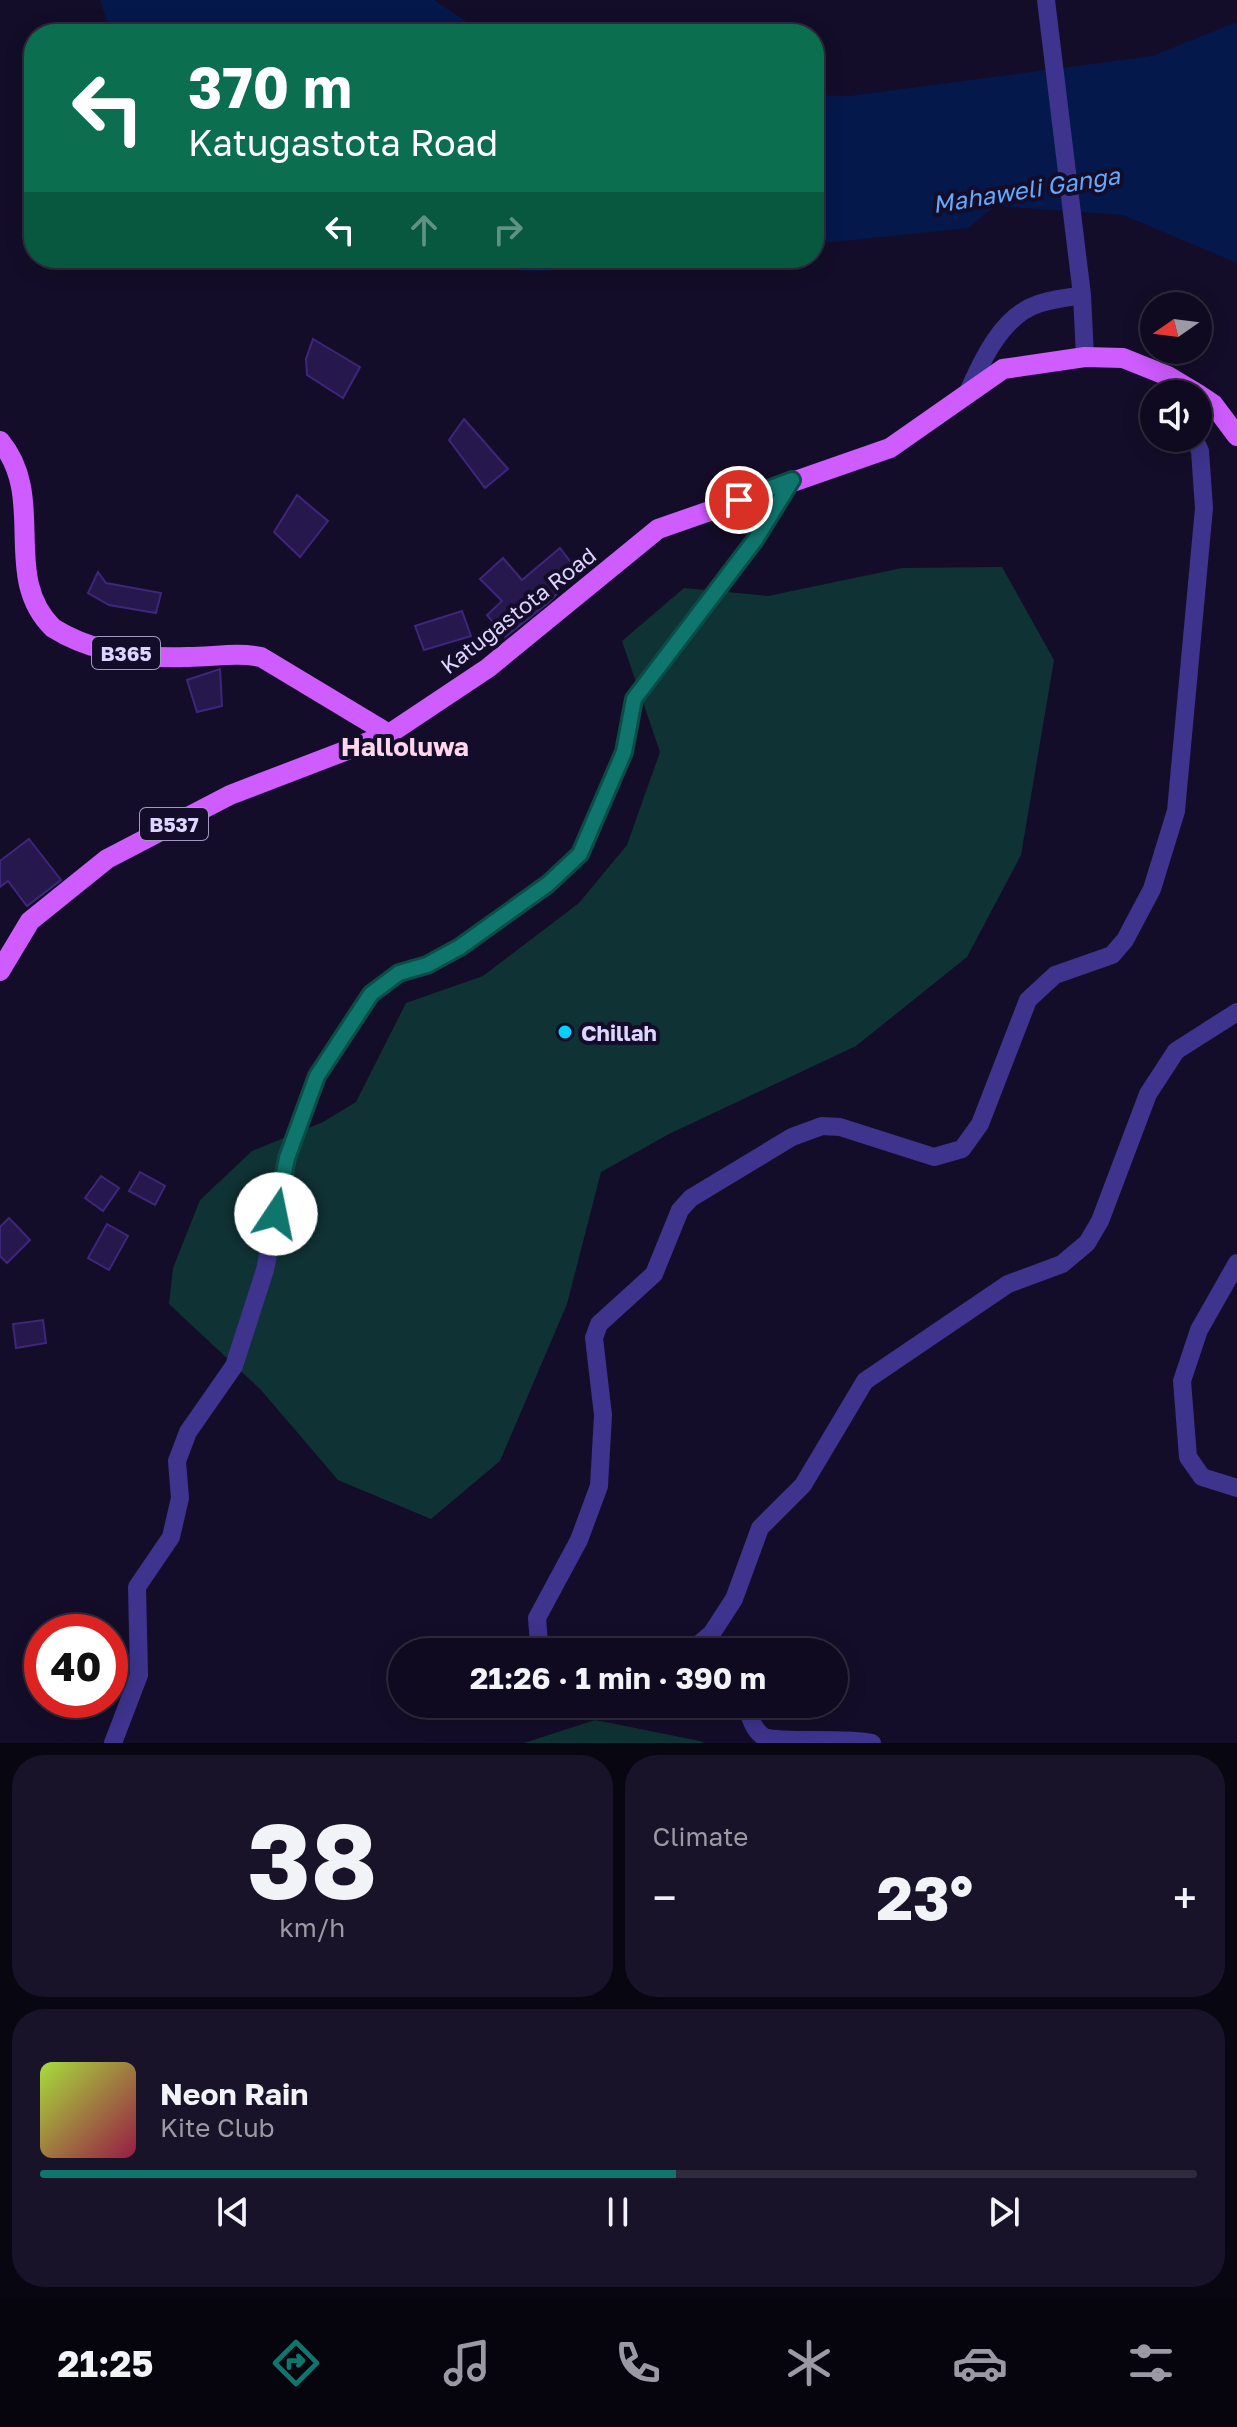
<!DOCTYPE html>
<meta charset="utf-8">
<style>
:root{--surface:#0f0a1f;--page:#181328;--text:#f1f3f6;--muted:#9b9aa4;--line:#2f2b3d;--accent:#0f766e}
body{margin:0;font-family:"Golos Text",sans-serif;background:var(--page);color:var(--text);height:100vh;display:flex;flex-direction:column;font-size:30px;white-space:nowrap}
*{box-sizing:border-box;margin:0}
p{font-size:26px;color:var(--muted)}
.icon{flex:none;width:44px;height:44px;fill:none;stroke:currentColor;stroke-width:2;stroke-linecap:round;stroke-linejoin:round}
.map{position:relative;height:1743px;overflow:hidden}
.details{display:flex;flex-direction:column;gap:12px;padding:12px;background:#080611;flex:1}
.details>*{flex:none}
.banner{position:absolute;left:24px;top:24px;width:800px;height:244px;border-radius:32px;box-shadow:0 4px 20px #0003,0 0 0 2px var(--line);background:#0b6e4f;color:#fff;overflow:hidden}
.needle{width:52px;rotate:256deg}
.buttons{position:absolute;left:1140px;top:292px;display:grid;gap:16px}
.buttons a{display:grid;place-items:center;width:72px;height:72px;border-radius:50%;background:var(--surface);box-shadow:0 4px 20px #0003,0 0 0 2px var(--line);font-size:40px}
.speed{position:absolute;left:24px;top:1614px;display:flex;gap:16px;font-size:40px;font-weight:700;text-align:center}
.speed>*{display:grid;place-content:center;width:104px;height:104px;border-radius:50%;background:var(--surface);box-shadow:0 4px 20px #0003,0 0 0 2px var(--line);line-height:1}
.speed .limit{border:12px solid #d22;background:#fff;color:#111}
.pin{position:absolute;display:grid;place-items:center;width:68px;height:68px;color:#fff;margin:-34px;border:4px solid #fff;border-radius:50%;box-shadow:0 2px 8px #0007}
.me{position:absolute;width:88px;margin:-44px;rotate:11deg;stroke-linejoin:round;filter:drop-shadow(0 0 6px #0008)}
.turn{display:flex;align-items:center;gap:28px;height:168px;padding:0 32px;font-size:36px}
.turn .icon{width:104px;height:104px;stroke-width:2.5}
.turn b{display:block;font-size:56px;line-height:68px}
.lanes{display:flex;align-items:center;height:76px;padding:0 32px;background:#0003;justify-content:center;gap:40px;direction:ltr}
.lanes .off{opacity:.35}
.big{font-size:60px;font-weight:700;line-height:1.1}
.details .widget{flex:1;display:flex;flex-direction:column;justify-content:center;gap:12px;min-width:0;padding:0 28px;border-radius:32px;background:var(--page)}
.details .dial{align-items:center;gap:0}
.dial b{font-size:104px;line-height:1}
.song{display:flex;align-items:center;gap:24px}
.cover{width:96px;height:96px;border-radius:12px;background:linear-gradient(135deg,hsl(80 70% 55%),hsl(340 70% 35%))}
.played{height:8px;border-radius:4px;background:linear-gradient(90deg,var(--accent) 55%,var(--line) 55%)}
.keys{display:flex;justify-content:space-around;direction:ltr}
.heat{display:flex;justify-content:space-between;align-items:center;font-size:44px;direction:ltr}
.details .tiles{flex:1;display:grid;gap:12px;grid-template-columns:1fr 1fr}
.widget:last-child{grid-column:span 2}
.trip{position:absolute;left:388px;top:1638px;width:460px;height:80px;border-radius:40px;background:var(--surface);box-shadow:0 4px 20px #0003,0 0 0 2px var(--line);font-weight:700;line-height:80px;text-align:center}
.dock{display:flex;height:128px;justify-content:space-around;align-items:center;background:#06040c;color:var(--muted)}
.dock .icon{width:56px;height:56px}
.dock .selected{color:var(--accent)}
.dock b{font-size:36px;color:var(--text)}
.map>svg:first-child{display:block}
.green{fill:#0f3234}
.water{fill:#04184b}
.building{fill:#26174c;stroke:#3e267b;stroke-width:2}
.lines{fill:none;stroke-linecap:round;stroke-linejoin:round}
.minor{stroke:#3e338d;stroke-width:18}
.major{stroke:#cf5cff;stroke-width:20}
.route-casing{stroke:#0a4d48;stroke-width:20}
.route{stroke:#0f766e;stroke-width:14}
.poi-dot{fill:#01d1ff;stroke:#140d29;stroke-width:3}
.labels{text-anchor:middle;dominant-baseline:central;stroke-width:8;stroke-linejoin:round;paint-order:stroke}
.shield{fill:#140d29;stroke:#a199bf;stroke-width:2}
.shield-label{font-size:20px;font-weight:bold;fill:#ddd5ff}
.street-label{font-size:22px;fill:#ddd5ff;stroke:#140d29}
.poi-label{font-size:22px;font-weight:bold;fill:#ddd5ff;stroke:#140d29;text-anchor:start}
.water-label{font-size:24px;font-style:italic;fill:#63aaff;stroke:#140d29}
.quarter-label{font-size:26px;font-weight:bold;fill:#ffd7ed;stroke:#140d29}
</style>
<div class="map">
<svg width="1237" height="1743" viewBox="0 0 1237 1743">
<rect width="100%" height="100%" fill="#140d29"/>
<!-- green -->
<path class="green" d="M1002 567 1054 660 1021 855 967 957 856 1046 669 1134 601 1172 567 1304 500 1461 431 1519 338 1480 261 1390 169 1304 173 1268 200 1200 252 1151 323 1122 356 1102 406 1003 483 976 579 903 627 845 660 752 622 641 684 588 768 596 902 568Z
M595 1720 700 1741 705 1743H524Z"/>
<!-- water -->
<path class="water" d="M100 0H434L485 34H111Z
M1237 22V263L1123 215 995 206 968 228 814 244V95L849 96 1152 56Z
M389 258H675L536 272Z"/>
<!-- building -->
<path class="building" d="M313 339 360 367 343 398 307 375 306 359Z
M464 419 508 469 485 488 449 440Z
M297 495 328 521 300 557 274 532Z
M560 548 578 572 549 602 505 637 487 615 502 601 480 579 503 558 522 580Z
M98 572 106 583 161 593 156 613 109 605 88 593Z
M462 611 471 636 424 650 415 626Z
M220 669 222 706 197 712 187 680Z
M29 839 61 880 27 906 8 881 0 887V861Z
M140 1172 165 1186 155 1205 129 1191Z
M101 1176 119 1188 103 1211 85 1198Z
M9 1218 30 1240 7 1263 0 1256V1227Z
M107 1224 128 1236 109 1270 88 1258Z
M43 1320 46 1343 16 1348 13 1324Z"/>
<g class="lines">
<!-- minor -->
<path class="minor" d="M1046 0 1082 295 1085 357
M968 392C982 360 1002 316 1038 304 1052 299 1068 298 1082 295
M1237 1263 1199 1330 1182 1381 1188 1457 1202 1477 1237 1488
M692 1650 712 1633 734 1599 760 1528 803 1485 865 1381 1008 1284 1062 1264 1087 1243 1100 1221 1148 1094 1176 1051 1237 1012
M546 1652 539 1644 537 1618 579 1540 599 1486 603 1415 594 1338 599 1324 654 1274 680 1210 691 1198 792 1137 822 1126 840 1127 934 1157 962 1149 980 1124 1028 1000 1055 975 1112 955 1125 940 1152 889 1176 811 1204 508 1200 451 1194 438
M747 1704C749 1716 753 1730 764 1737 783 1743 846 1737 872 1743
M113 1743 139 1675 137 1587 171 1537 180 1498 177 1461 188 1432 234 1366 265 1270 287 1158 317 1076 371 994 399 973 427 965 460 947 548 884 580 854 624 752 634 699 755 540 792 480"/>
<!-- major -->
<path class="major" d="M1198 394 1213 404 1237 436
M0 441C48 498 0 577 53 628 93 653 142 659 188 657 213 657 237 652 261 657L389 734
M0 971 30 921 107 859 230 795 389 734 488 668 658 529 890 448 1003 369 1085 357 1123 358 1168 376 1198 394"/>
</g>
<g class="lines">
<defs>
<path id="route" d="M276 1214 287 1158 317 1076 371 994 399 973 427 965 460 947 548 884 580 854 624 752 634 699 755 540 792 480 739 500"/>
</defs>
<!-- route casing -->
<use href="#route" class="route-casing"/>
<!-- route -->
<use href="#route" class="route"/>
</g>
<!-- markers -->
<circle class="poi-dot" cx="565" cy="1032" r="8"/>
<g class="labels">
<!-- shield labels -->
<g class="shield">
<rect x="92" y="637" width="68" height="32" rx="6"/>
<rect x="140" y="808" width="68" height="32" rx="6"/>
</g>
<g class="shield-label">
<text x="126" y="653">B365</text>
<text x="174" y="824">B537</text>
</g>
<!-- street labels -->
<g class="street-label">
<text transform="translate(518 610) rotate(-38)">Katugastota Road</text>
</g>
<!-- poi labels -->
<g class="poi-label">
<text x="581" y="1032">Chillah</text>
</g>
<!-- water labels -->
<g class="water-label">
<text transform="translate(1026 189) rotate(-9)">Mahaweli Ganga</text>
</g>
<!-- quarter labels -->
<g class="quarter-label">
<text x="405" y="746">Halloluwa</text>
</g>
</g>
</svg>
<div class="buttons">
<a><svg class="needle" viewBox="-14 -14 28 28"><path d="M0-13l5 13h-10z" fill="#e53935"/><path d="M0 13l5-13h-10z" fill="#9b9aa4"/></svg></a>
<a><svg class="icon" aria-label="sound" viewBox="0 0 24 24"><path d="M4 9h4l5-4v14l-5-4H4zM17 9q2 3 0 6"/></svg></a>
</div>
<div class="speed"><div class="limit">40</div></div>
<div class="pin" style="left:739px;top:500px;background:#d93025"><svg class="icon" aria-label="arrive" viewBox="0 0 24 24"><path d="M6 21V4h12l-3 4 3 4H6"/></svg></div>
<svg class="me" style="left:276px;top:1214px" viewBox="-20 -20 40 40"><circle r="19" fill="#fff"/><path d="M0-13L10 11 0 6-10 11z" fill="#0f766e"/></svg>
<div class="trip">21:26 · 1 min · 390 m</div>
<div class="banner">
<div class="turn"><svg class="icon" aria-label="left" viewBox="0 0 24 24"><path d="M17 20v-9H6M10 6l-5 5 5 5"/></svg><div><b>370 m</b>Katugastota Road</div></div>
<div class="lanes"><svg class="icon" aria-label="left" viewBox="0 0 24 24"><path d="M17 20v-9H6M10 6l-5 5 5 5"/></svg><svg class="icon off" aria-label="ahead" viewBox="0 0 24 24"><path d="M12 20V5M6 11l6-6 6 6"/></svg><svg class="icon off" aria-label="right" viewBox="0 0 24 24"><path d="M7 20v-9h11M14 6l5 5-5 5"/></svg></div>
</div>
</div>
<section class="details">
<div class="tiles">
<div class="widget dial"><b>38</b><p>km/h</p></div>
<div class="widget"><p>Climate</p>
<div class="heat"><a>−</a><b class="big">23°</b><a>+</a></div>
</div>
<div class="widget">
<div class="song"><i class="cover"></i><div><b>Neon Rain</b><p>Kite Club</p></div></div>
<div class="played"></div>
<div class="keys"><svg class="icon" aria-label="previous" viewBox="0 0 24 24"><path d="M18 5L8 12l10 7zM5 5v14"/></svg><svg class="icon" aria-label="pause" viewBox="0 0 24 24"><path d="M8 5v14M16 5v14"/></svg><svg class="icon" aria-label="next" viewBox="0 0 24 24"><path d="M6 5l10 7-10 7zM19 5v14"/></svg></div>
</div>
</div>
</section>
<nav class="dock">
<b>21:25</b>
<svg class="icon selected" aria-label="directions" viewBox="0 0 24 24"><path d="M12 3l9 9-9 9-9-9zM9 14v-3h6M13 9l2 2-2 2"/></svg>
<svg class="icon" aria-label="music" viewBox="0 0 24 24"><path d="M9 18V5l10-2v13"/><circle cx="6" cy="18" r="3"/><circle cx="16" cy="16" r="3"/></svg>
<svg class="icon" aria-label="phone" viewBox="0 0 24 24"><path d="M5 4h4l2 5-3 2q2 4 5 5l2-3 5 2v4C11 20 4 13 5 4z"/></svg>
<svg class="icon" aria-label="climate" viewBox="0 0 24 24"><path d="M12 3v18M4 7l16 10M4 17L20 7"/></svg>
<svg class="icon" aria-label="car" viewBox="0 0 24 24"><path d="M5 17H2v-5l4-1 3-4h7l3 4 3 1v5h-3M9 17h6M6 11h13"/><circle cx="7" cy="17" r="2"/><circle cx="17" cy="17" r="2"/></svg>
<svg class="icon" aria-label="filters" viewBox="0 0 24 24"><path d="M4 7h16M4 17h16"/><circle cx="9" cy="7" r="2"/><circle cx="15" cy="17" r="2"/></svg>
</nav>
